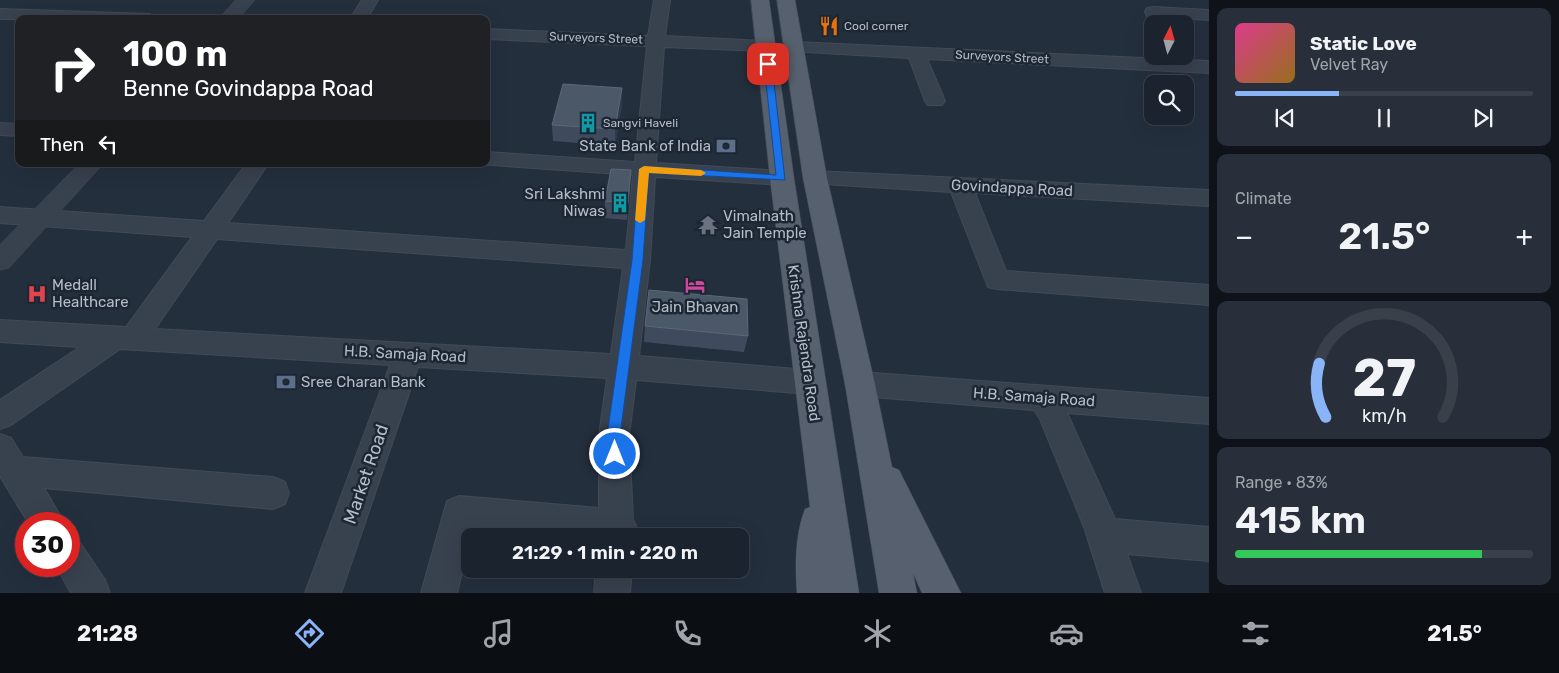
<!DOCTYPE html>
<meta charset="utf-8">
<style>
:root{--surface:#1b232e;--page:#282f3a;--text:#f1f3f6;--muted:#a0a4aa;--line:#39404a;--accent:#8ab4f8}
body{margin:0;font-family:Rubik,sans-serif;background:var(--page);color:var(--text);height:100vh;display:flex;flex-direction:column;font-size:19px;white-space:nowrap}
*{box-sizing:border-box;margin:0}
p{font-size:16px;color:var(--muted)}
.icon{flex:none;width:28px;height:28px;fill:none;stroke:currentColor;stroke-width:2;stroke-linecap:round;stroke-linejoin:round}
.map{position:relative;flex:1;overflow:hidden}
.side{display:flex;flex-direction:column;gap:8px;padding:8px;background:#0f1319;width:350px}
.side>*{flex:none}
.hud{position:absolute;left:15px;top:15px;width:475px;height:152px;border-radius:10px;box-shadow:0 5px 20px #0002,0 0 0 1px var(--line);background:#202124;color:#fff;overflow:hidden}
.needle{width:32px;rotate:6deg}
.fabs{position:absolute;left:1144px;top:15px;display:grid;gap:10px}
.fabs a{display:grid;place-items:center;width:50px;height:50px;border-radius:10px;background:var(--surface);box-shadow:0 5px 20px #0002,0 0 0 1px var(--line);font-size:25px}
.speed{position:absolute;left:15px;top:512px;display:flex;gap:10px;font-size:25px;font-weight:700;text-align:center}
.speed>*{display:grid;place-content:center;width:65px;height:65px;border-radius:50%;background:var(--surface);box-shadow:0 5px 20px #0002,0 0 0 1px var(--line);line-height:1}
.speed .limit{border:8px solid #d22;background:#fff;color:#111}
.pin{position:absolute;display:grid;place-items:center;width:42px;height:42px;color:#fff;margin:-21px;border-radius:10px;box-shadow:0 2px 8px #0006}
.me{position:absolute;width:55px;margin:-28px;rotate:0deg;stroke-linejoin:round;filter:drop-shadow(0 0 4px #0008)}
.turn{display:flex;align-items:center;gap:18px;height:105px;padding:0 25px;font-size:22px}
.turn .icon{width:65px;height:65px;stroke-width:2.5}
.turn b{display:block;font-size:35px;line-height:42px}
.then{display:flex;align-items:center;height:48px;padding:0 25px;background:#0003;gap:10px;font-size:19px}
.big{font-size:38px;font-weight:600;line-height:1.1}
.side .widget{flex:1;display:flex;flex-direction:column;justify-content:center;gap:8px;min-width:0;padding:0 18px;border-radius:10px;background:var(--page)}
.side .dial{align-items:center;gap:0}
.dial svg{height:130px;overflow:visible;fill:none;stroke:var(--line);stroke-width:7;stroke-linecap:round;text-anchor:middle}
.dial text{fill:var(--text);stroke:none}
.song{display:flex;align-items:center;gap:15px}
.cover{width:60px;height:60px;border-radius:8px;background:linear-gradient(135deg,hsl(330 70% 55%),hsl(40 70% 35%))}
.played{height:5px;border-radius:2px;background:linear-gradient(90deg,var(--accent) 35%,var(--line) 35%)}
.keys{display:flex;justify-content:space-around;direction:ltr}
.heat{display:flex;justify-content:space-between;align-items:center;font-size:28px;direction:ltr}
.charge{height:8px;border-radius:4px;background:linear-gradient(90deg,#34c759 83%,var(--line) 0)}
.trip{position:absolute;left:461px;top:528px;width:288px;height:50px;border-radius:10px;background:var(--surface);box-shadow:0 5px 20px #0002,0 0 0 1px var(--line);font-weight:600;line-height:50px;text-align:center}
.dock{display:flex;height:80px;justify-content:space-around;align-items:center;background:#0b0e12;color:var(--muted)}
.dock .icon{width:35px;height:35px}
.dock .active{color:var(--accent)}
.dock b{font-size:22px;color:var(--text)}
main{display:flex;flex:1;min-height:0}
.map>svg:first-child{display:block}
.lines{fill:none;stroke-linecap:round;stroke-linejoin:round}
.minor-casing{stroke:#414a57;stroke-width:2}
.tertiary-casing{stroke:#414a57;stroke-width:1}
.primary-casing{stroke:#414a57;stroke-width:1}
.minor{fill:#38414e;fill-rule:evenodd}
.tertiary{fill:#38414e;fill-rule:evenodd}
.primary{fill:#56606e;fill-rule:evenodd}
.wall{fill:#3f4b5c}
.shaded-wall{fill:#2f3b4b}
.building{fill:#4b5868;stroke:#5c6777}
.route{fill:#1a73e8;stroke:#114b97}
.slow{fill:#f59e0b}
.labels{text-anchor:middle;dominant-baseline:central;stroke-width:5;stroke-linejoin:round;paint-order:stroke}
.far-poi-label{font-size:12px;fill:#b4bcc9;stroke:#1d2633;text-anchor:start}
.far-street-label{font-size:12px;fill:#b4bcc9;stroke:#1d2633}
.poi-label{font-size:15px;fill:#b4bcc9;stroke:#1d2633;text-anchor:start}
.street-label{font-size:15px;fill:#b4bcc9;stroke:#1d2633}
.near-street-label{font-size:18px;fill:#b4bcc9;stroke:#1d2633}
</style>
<main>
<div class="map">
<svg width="1209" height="593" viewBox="0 0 1209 593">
<rect width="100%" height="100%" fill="#242f3e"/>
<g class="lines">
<defs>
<path id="minor" d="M362 0H378L367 19H350Z
M654 0H670L665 36 766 41 772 42 775 46 772 50 766 51 664 47 656 163 782 171 790 173 793 178 790 183 782 185 655 177 650 260 639 356 809 370 819 373 824 382 819 391 809 394 636 380 629 436 633 520 636 526 634 536H549L472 529 457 593H421L447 501 459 496 599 508V436L607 378 418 367 341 593H305L390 365 120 349 11 425 0 429V400L80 347 0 342V320L126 327 192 237 0 223V207L204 221 246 164H268L228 223 626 250 633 175 478 164H486V152L635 162 647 46 486 39V29L648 36ZM217 239 623 268 611 354 155 329Z
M1153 7 1209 10V20L1147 16 1145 12 1147 8Z
M0 9 150 14 158 19H0Z
M795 42 1209 61V73L927 59 945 101 942 105H928L925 101 909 58 789 51 786 47 789 43Z
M0 123 19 124V136L0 135Z
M815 171 1209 190V206L975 193 1006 271 1209 285V305L997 289 988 287 951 192 807 183 804 178 807 173Z
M860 372 1209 398V424L1067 413 1115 519 1209 527V561L1127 554 1141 593H1105L1084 527 1040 419 1034 410 860 396 850 393 845 384 850 375Z
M0 434 11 438 23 457 273 477 285 482 289 493 285 504 273 509 44 488 65 524H29L0 476Z
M69 539 81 544 105 580 110 593H71L56 566H69Z
M596 569H632L630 593H594Z"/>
<path id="tertiary" d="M236 0H255L238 19H219Z
M79 164H103L9 268 0 270V245Z"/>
<path id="primary" d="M751 0H769L794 178 859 593H797C795 566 795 534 805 509L810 507 770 178Z
M777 0H795L827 178 875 384 892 467 899 470 961 593H922L913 573 917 593H879L845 384 803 178Z"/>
</defs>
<!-- minor casing -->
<use href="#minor" class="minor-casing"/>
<!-- tertiary casing -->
<use href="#tertiary" class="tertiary-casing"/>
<!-- primary casing -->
<use href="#primary" class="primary-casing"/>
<!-- minor -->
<use href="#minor" class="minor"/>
<!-- tertiary -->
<use href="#tertiary" class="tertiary"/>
<!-- primary -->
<use href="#primary" class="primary"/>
</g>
<!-- wall -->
<path class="wall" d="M622 104 615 146 553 141 552 125Z
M631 170 630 187 627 220 605 218V201Z
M645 326 748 336 744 352 644 342Z"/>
<!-- shaded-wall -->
<path class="shaded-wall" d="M622 88V104L615 146V129Z
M631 170 630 187 627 220 628 203Z"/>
<!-- building -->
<path class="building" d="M563 84 622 88 615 129 552 125Z
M611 169 631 170 628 203 605 201Z
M649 290 747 299 748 336 645 326Z"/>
<!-- route -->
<path class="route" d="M768 62 772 64 785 180 649 173 643 260 620 436 621 454 619 458 615 460 610 458 607 436 632 260 639 169 644 166 776 175 764 64Z"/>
<!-- slow -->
<path class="slow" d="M644 166 701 170 706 173 701 176 649 173 645 220 640 223 635 220 639 169Z"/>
<!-- icons -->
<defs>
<symbol id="restaurant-bare" viewBox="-9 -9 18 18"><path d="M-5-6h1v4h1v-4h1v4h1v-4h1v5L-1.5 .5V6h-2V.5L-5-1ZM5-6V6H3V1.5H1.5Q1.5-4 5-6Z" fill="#e8710a" stroke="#1d2633" stroke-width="2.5" paint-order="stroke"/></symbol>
<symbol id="building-bare" viewBox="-9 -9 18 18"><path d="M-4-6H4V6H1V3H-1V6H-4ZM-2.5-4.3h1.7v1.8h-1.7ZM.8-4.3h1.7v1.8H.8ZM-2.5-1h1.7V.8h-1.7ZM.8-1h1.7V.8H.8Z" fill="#0f9aa8" stroke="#1d2633" stroke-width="2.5" paint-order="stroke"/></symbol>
<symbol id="bank-bare" viewBox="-9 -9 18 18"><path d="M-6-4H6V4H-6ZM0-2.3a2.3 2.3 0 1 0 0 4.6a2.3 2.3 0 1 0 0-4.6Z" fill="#5c6f8a" stroke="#1d2633" stroke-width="2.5" paint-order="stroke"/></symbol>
<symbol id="temple-bare" viewBox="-9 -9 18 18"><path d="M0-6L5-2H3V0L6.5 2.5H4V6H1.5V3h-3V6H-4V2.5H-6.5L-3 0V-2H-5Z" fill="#6b7280" stroke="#1d2633" stroke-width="2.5" paint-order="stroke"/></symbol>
<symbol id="hotel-bare" viewBox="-9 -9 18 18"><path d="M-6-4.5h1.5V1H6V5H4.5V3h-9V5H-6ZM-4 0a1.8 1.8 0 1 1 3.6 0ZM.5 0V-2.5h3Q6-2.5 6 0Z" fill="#d1479c" stroke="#1d2633" stroke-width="2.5" paint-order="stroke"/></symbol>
<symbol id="hospital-bare" viewBox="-9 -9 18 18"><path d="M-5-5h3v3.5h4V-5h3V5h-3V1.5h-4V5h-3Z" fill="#e0444e" stroke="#1d2633" stroke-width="2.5" paint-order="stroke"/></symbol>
</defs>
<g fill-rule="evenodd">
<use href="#restaurant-bare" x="815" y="12" width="28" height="28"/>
<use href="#building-bare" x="574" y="109" width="28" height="28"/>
<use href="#bank-bare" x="712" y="132" width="28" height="28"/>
<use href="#building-bare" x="606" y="189" width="28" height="28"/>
<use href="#temple-bare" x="694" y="211" width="28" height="28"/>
<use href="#hotel-bare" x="681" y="271" width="28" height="28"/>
<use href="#hospital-bare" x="23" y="280" width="28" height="28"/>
<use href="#bank-bare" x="272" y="368" width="28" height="28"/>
</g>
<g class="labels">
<!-- far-poi labels -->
<g class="far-poi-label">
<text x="844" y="26">Cool corner</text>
<text x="603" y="123">Sangvi Haveli</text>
</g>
<!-- far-street labels -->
<g class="far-street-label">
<text transform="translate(596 38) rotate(2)">Surveyors Street</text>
<text transform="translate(1002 57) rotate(3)">Surveyors Street</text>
</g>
<!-- poi labels -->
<g class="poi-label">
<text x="711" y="146" text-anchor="end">State Bank of India</text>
<text x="605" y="194" text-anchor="end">Sri Lakshmi<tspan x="605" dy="17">Niwas</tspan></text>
<text x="723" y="216">Vimalnath<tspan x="723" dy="17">Jain Temple</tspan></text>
<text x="52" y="285">Medall<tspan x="52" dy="17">Healthcare</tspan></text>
<text x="695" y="307" text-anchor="middle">Jain Bhavan</text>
<text x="301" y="382">Sree Charan Bank</text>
</g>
<!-- street labels -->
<g class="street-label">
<text transform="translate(1012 188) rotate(3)">Govindappa Road</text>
<text transform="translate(804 343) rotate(82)">Krishna Rajendra Road</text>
<text transform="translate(405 354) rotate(3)">H.B. Samaja Road</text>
<text transform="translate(1034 397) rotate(4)">H.B. Samaja Road</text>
</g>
<!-- near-street labels -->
<g class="near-street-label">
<text transform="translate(366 474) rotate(-71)">Market Road</text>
</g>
</g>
</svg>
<div class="fabs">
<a><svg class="needle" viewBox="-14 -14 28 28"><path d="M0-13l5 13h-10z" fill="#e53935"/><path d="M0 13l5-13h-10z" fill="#a0a4aa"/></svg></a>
<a><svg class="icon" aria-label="search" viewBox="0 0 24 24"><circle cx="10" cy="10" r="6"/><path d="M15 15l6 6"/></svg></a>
</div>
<div class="speed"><div class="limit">30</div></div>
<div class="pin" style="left:768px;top:64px;background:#d93025"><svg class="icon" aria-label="arrive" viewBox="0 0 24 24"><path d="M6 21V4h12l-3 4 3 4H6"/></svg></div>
<svg class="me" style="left:615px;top:454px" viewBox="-20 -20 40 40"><circle r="17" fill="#1a73e8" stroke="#fff" stroke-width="3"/><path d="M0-11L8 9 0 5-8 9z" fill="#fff"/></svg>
<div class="trip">21:29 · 1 min · 220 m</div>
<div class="hud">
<div class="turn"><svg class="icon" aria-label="right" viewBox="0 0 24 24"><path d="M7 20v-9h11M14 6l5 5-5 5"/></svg><div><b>100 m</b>Benne Govindappa Road</div></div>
<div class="then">Then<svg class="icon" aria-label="left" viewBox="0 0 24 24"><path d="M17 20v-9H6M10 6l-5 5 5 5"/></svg></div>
</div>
</div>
<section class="side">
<div class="widget">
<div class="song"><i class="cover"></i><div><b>Static Love</b><p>Velvet Ray</p></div></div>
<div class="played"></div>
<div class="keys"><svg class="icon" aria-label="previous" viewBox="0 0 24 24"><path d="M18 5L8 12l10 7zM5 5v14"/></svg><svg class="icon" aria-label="pause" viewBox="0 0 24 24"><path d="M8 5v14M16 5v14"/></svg><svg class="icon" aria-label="next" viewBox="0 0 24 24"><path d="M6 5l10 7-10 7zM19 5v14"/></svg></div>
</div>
<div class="widget"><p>Climate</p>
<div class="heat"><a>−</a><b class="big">21.5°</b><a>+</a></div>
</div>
<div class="widget dial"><svg viewBox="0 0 100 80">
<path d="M14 69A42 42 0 1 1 86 69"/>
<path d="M14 69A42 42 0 0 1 10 36" stroke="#8ab4f8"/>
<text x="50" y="56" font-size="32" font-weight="700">27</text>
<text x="50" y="72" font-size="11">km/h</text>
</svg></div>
<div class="widget"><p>Range · 83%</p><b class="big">415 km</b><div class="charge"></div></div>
</section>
</main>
<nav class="dock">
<b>21:28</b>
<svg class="icon active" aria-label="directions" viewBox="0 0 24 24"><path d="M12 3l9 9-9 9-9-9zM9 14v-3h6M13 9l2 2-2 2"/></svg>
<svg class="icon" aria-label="music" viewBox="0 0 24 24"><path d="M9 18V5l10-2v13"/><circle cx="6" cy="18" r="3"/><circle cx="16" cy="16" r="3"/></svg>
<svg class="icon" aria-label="phone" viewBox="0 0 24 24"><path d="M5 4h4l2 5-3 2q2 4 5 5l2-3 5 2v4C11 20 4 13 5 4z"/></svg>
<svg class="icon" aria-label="climate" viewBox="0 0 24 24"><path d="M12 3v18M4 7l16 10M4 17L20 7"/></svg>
<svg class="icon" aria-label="car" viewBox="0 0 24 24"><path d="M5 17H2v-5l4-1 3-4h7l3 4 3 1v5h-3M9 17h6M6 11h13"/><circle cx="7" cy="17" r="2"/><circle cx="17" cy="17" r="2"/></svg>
<svg class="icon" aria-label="filters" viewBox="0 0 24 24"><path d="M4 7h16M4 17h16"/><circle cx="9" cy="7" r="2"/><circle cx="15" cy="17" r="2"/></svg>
<b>21.5°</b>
</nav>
